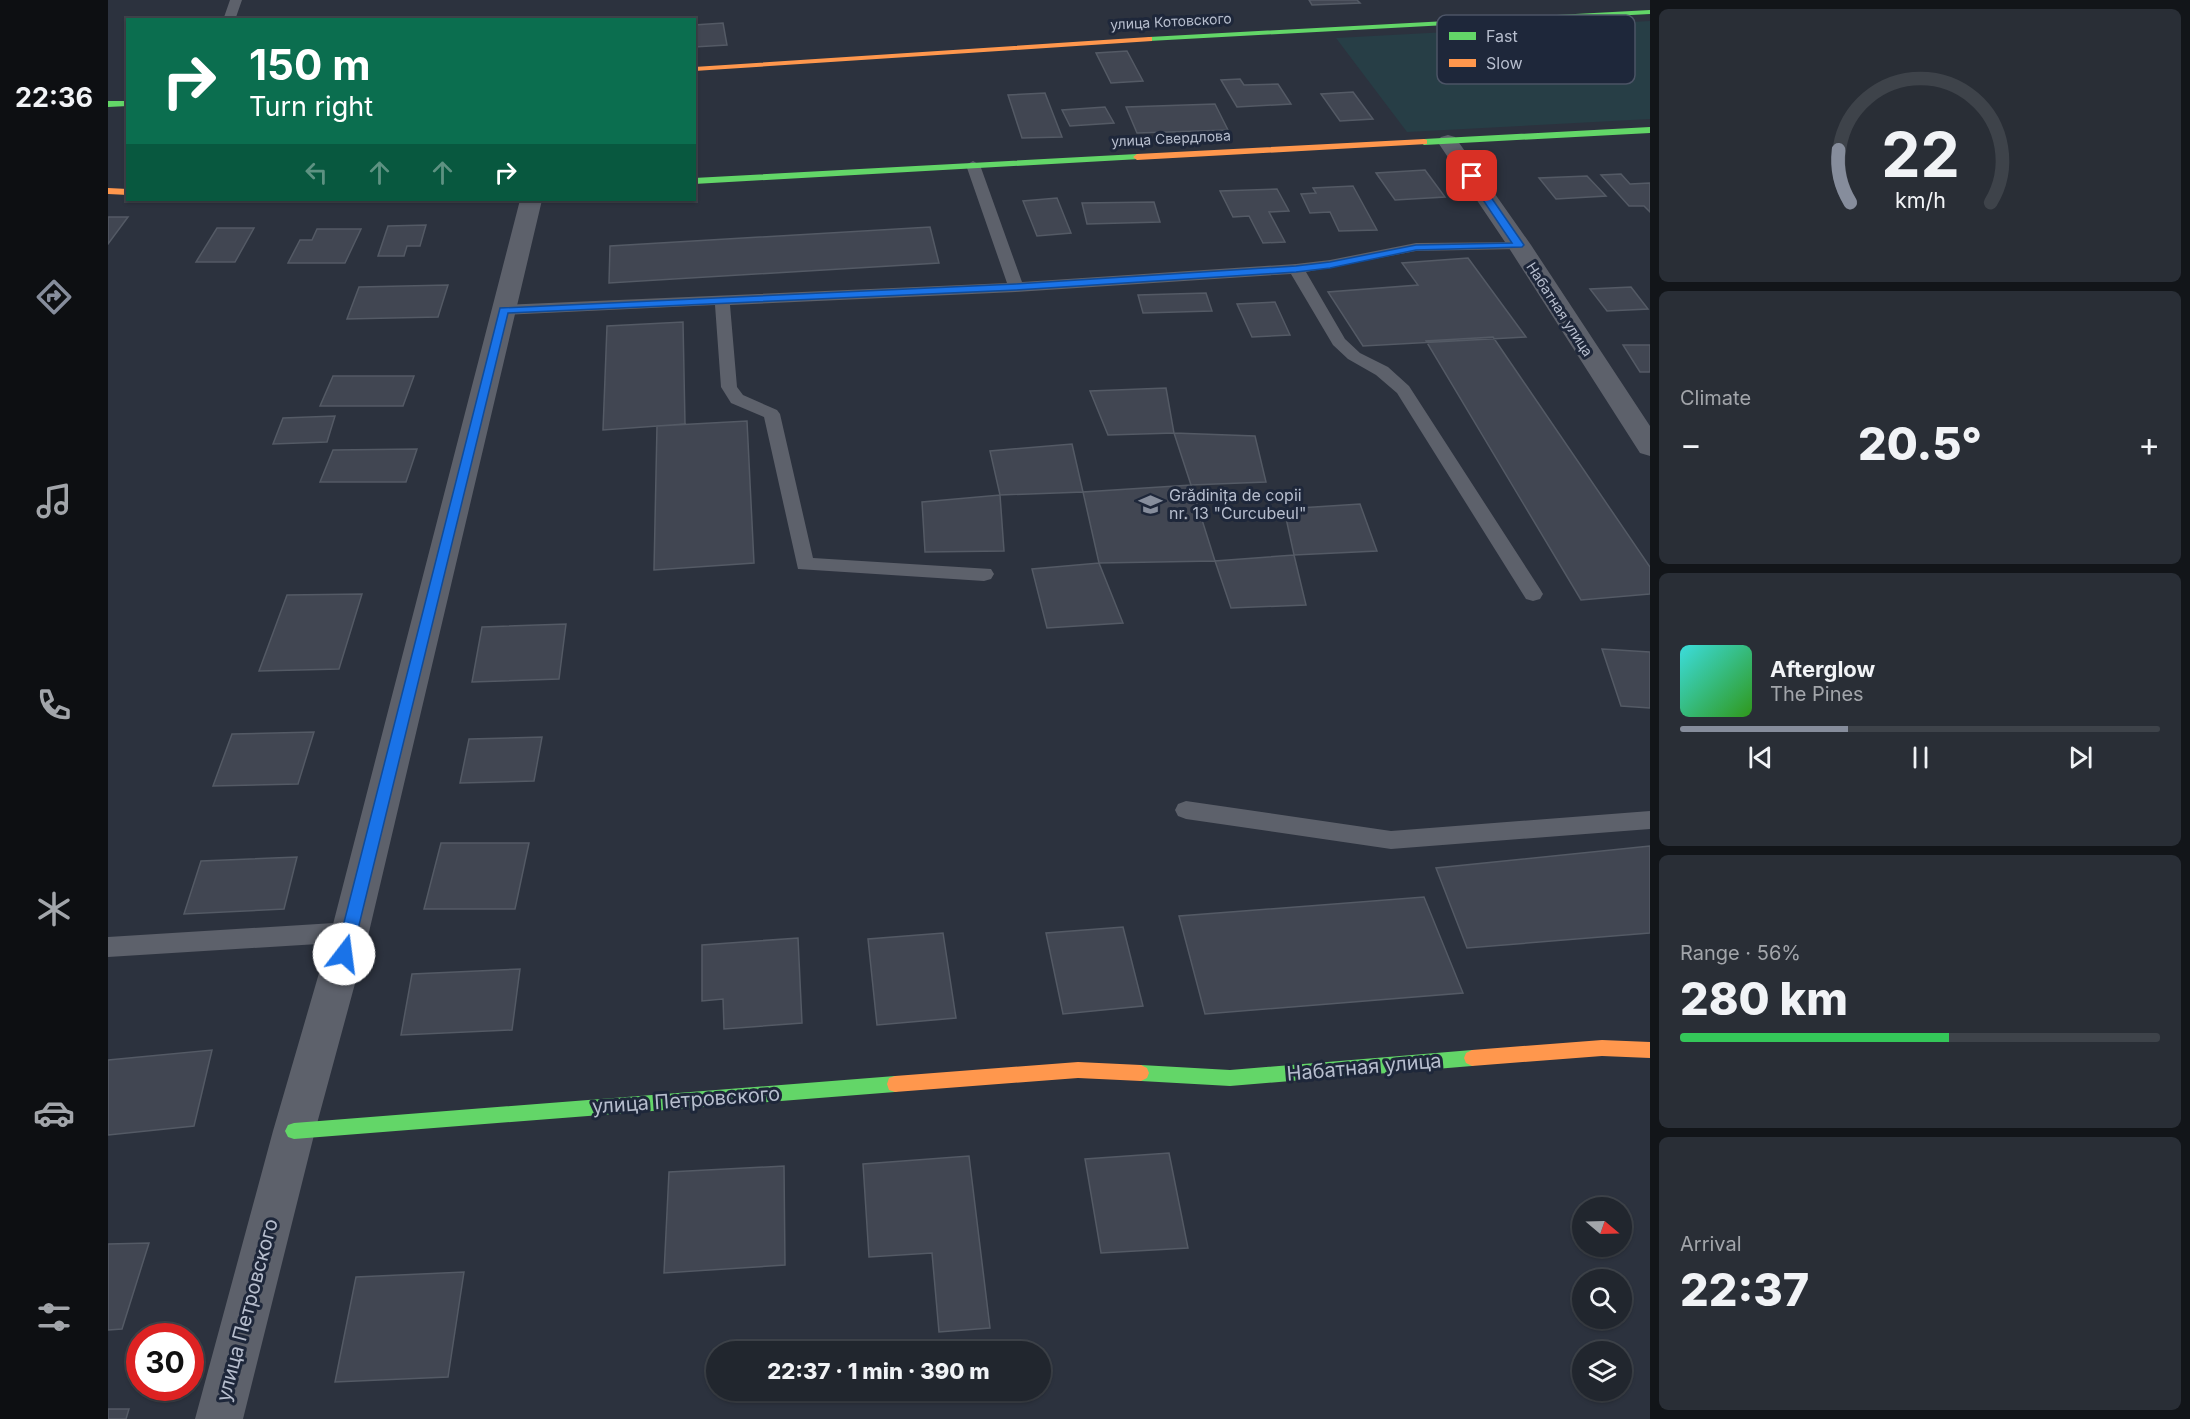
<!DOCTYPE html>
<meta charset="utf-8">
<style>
:root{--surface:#21262e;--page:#292e36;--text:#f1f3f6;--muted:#a2a5aa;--line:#3e434a;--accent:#868d9c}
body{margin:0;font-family:Inter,sans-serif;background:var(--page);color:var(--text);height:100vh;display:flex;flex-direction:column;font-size:22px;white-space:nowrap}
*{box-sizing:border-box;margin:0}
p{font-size:20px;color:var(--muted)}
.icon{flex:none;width:33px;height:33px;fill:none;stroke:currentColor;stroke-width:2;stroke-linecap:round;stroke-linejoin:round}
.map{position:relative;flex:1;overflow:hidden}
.side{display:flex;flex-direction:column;gap:9px;padding:9px;background:#121519;width:540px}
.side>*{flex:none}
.top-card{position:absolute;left:18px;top:18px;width:570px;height:183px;border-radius:0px;box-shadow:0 2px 4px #0004,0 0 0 2px var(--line);background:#0b6e4f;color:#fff;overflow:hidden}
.needle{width:39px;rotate:109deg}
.controls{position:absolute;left:1464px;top:1197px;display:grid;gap:12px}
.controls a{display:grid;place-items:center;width:60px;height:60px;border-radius:50%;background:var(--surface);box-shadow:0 2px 4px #0004,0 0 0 2px var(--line);font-size:30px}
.speed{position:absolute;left:18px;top:1323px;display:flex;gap:12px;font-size:30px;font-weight:700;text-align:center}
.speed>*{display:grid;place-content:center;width:78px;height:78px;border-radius:50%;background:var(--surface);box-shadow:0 2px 4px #0004,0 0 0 2px var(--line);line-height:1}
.speed .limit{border:9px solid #d22;background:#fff;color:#111}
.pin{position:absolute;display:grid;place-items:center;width:51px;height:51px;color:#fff;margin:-26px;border-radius:12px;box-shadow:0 3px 9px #0006}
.me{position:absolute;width:66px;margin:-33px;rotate:15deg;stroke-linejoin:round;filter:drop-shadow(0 0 4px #0008)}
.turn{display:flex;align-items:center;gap:21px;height:126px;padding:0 24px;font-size:27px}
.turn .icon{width:78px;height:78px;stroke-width:2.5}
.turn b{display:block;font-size:42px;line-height:51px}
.lanes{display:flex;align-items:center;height:57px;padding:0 24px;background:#0003;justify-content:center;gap:30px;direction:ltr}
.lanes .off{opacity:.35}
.big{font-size:45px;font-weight:800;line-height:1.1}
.side .widget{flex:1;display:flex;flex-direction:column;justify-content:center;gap:9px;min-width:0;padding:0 21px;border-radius:9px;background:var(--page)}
.side .dial{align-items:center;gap:0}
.dial svg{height:156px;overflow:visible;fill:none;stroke:var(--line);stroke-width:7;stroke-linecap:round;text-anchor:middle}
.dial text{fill:var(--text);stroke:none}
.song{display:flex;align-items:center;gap:18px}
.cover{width:72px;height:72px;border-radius:9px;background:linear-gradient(135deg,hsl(180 70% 55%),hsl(110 70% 35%))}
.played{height:6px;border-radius:3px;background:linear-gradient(90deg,var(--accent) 35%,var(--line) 35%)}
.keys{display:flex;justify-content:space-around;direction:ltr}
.heat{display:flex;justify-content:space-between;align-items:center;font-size:33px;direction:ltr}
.charge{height:9px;border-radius:4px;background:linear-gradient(90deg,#34c759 56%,var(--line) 0)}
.trip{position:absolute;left:598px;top:1341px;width:345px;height:60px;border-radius:30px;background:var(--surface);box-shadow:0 2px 4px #0004,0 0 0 2px var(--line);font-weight:800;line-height:60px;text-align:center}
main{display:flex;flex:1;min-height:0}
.tabs{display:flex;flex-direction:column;width:108px;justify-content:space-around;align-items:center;background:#0d0f12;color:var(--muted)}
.tabs .icon{width:42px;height:42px}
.tabs .current{color:var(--accent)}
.tabs b{font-size:27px;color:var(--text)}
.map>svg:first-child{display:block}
.green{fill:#273e46}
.building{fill:#414652;stroke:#545a65;stroke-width:1.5}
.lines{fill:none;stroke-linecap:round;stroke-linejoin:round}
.lane{fill:#5d616b;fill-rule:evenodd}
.street{fill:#5d616b;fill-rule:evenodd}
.fast{fill:#63d668;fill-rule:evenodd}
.slow{fill:#ff974d;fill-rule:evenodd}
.route{fill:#1a73e8;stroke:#114b97;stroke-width:1.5}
.labels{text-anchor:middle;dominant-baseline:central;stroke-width:6;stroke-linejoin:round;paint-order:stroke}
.far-street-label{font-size:14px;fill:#b7bece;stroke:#1e273a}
.poi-label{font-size:16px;fill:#b7bece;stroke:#1e273a;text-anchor:start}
.near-street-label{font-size:20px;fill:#b7bece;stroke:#1e273a}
.key{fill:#1e273a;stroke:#4c5466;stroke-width:1.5}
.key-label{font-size:16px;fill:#b7bece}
</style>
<main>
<nav class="tabs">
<b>22:36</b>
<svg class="icon current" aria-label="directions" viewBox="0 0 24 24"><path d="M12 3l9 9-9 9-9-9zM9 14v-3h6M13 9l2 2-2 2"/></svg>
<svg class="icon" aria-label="music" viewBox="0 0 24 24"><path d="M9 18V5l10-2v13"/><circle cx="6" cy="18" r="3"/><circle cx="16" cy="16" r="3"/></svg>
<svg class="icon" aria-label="phone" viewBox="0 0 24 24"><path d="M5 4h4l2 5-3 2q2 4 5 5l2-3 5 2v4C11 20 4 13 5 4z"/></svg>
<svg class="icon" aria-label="climate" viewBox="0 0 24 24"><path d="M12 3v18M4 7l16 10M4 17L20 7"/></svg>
<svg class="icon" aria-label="car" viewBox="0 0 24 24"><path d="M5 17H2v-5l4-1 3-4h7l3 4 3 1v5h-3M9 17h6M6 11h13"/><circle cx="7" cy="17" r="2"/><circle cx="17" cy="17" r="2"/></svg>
<svg class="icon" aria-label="filters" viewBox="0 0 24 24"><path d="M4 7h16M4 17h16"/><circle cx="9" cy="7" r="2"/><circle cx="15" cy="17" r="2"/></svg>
</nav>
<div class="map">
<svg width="1542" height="1419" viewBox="0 0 1542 1419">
<rect width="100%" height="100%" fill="#2c323e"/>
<!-- green -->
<path class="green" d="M1542 21V119L1299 132 1228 38Z"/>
<!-- building -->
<path class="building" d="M1201 0H1249L1252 3 1204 5Z
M615 23 619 45 586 47V25Z
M1019 51 1035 81 1003 83 988 53Z
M1132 79 1136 85 1170 84 1183 104 1129 107 1113 80Z
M1245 92 1265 119 1232 121 1213 94Z
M937 93 954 137 914 138 900 95Z
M1107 104 1120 130 1029 133 1018 107Z
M997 107 1006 123 962 126 954 110Z
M1317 170 1337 197 1287 200 1268 173Z
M1513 174 1522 184 1542 183V212L1536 206H1521L1493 175Z
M1479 176 1498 196 1448 199 1431 178Z
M1245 186 1269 230 1231 231 1222 212 1202 213 1193 194 1208 193 1205 188Z
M1169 189 1181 211 1161 212 1177 242 1155 243 1141 216 1125 217 1112 191Z
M949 198 963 233 929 236 915 201Z
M1046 202 1052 222 979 224 974 203Z
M0 217H20L0 244Z
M318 225 312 246H299L296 256H270L280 226Z
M822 227 831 263 501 283 502 246Z
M109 228H146L127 262H88Z
M209 229H253L237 263H180L192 240H204Z
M1360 258 1418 337 1255 346 1220 292 1310 285 1294 263Z
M340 285 330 317 239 319 251 287Z
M1523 287 1540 309 1499 311 1482 289Z
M1098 293 1104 311 1035 313 1030 295Z
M1167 302 1182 335 1144 337 1129 304Z
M575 322 577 424 495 430 499 326Z
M1385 337 1542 567V594L1473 600 1318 341Z
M1515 345H1542V372H1532Z
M225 376H306L295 406H212Z
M1058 388 1066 433 1000 435 982 391Z
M227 416 219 442 165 444 175 418Z
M639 421 646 563 546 570 549 426Z
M1066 433 1147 436 1158 482 1083 485Z
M964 444 975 492 892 495 882 451Z
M309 449 298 482H212L225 450Z
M1083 485 1107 561 991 563 975 492Z
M892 495 896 551 817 552 814 502Z
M1252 504 1269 551 1186 555 1176 509Z
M1186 555 1198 605 1123 608 1107 561Z
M991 563 1015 623 939 628 924 569Z
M254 594 231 669 151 671 179 595Z
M458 624 451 679 364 682 374 627Z
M1494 649 1542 652V708L1513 706Z
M206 732 190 784 105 786 124 734Z
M434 737 426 781 352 783 361 739Z
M333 843H421L407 909H316Z
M1542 846V933L1359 948 1328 868Z
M189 857 176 909 76 914 93 861Z
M1316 897 1355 993 1097 1014 1071 916Z
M1015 927 1035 1006 955 1014 938 933Z
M835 933 848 1018 769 1025 760 939Z
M690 938 694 1023 616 1029 615 999 594 1001V945Z
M412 969 404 1030 293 1035 304 974Z
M104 1050 86 1126 0 1135V1060Z
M1061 1153 1080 1248 993 1253 977 1159Z
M861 1156 882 1328 831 1332 824 1253 761 1257 755 1164Z
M676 1166 677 1265 556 1273 561 1172Z
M41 1243 14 1329 0 1330V1244Z
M356 1272 340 1377 227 1382 248 1277Z
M0 1409H21L18 1419H0Z"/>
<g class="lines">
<!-- lane -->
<path class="lane" d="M122 0H134L127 20H115Z
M865 161 872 165 914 282 1188 264 1222 260 1308 243 1416 242 1418 245 1416 248 1411 249 1308 251 1198 272 1237 339 1252 353 1280 367 1301 386 1432 589 1435 594 1432 599 1425 601 1418 599 1289 393 1268 375 1240 359 1225 345 1183 274 908 292 622 305 629 387 635 395 669 410 672 414 705 558 883 569 886 574 883 579 876 581 690 569 656 417 623 403 613 387 607 305 396 315 388 310 396 305 899 283 858 165Z
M1078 801 1283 831 1542 811V829L1283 849 1078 819 1070 816 1067 810 1070 804Z
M242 922 250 925 254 932 250 939 242 942 0 957V937Z"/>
<!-- street -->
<path class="street" d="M1340 135 1347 137 1423 245 1542 426V456L1532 453 1399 245 1329 141 1333 137Z
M412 200H434L261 932 207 1131 135 1419H87L165 1131 223 932Z"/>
<!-- fast -->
<path class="fast" d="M1542 10V14L1041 41 1037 39 1041 37Z
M0 101H20V106L0 107Z
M1542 127V133L1316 145 1312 142 1316 139Z
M1029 154 1033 157 1032 159 586 184V178Z
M1364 1050 1370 1053 1372 1058 1370 1063 1364 1066 1122 1086 1033 1081 1027 1078 1025 1073 1027 1068 1033 1065 1122 1070Z
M787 1076 793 1078 795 1084 793 1090 787 1092 186 1139 180 1137 177 1131 180 1125 186 1123Z"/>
<!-- slow -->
<path class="slow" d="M1041 37H1044V41L586 71V67Z
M1316 139 1319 140V144L1029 160 1025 157 1029 154Z
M0 188 20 189V195L0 194Z
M1494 1040 1542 1042V1058L1494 1056 1364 1066 1358 1063 1356 1058 1358 1053 1364 1050Z
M970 1062 1033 1065 1039 1068 1041 1073 1039 1078 1033 1081 970 1078 787 1092 781 1090 779 1084 781 1078 787 1076Z"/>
</g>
<!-- route -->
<path class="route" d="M1364 173 1367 174 1416 245 1414 247 1308 250 1222 268 1188 272 908 290 400 313 244 954 241 959 236 961 230 959 228 954 392 308 908 284 1188 266 1222 262 1308 245 1404 243 1359 176Z"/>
<!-- icons -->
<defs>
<symbol id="school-bare" viewBox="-9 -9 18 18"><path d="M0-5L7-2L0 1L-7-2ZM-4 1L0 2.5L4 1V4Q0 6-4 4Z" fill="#868d9c" stroke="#1e273a" stroke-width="2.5" paint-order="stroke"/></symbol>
</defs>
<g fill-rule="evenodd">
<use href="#school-bare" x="1026" y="488" width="33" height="33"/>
</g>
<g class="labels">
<!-- far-street labels -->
<g class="far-street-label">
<text transform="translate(1063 21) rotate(-3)">улица Котовского</text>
<text transform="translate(1063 138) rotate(-3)">улица Свердлова</text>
<text transform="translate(1452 309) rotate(57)">Набатная улица</text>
</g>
<!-- poi labels -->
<g class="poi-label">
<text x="1061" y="495">Grădinița de copii<tspan x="1061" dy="18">nr. 13 "Curcubeul"</tspan></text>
</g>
<!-- near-street labels -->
<g class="near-street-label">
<text transform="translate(1256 1067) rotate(-5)">Набатная улица</text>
<text transform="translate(578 1100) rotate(-4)">улица Петровского</text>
<text transform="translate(139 1310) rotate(-75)">улица Петровского</text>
</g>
</g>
<!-- legend -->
<rect x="1329" y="15" width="198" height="69" rx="9" class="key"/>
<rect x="1341" y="32" width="27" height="8" fill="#63d668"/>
<rect x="1341" y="59" width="27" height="8" fill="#ff974d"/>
<g class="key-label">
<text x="1378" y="42">Fast</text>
<text x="1378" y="69">Slow</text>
</g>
</svg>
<div class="controls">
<a><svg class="needle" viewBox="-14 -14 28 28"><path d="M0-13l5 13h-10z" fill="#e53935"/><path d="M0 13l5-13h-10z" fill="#a2a5aa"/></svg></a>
<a><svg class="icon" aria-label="search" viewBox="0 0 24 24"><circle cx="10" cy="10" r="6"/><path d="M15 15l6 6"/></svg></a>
<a><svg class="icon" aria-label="layers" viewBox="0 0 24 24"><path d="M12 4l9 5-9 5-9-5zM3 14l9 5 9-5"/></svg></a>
</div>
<div class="speed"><div class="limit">30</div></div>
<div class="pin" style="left:1364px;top:176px;background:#d93025"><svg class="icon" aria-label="arrive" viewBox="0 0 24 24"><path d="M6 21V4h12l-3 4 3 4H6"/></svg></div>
<svg class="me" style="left:236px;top:954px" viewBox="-20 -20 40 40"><circle r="19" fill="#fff"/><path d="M0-13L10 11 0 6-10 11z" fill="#1a73e8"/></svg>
<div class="trip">22:37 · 1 min · 390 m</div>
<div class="top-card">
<div class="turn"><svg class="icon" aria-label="right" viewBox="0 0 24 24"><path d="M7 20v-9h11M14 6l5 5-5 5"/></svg><div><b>150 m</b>Turn right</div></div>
<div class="lanes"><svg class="icon off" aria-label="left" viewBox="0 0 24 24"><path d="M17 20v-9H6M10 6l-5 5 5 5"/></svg><svg class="icon off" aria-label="ahead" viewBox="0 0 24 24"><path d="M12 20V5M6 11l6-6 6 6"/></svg><svg class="icon off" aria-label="ahead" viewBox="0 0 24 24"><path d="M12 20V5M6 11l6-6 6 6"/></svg><svg class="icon" aria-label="right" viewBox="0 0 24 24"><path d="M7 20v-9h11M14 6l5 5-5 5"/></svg></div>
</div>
</div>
<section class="side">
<div class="widget dial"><svg viewBox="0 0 100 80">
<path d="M14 69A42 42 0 1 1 86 69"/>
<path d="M14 69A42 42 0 0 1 8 42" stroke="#868d9c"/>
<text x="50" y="56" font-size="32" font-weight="700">22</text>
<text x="50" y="72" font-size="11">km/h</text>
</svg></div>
<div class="widget"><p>Climate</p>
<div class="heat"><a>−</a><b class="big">20.5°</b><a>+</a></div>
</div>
<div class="widget">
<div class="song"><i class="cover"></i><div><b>Afterglow</b><p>The Pines</p></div></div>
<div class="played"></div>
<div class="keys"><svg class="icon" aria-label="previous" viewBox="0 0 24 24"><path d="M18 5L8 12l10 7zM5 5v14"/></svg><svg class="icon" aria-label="pause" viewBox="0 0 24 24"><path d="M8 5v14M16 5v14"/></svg><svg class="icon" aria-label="next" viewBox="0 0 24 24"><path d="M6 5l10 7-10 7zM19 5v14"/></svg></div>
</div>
<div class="widget"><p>Range · 56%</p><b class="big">280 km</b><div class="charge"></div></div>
<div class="widget"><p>Arrival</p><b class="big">22:37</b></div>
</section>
</main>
